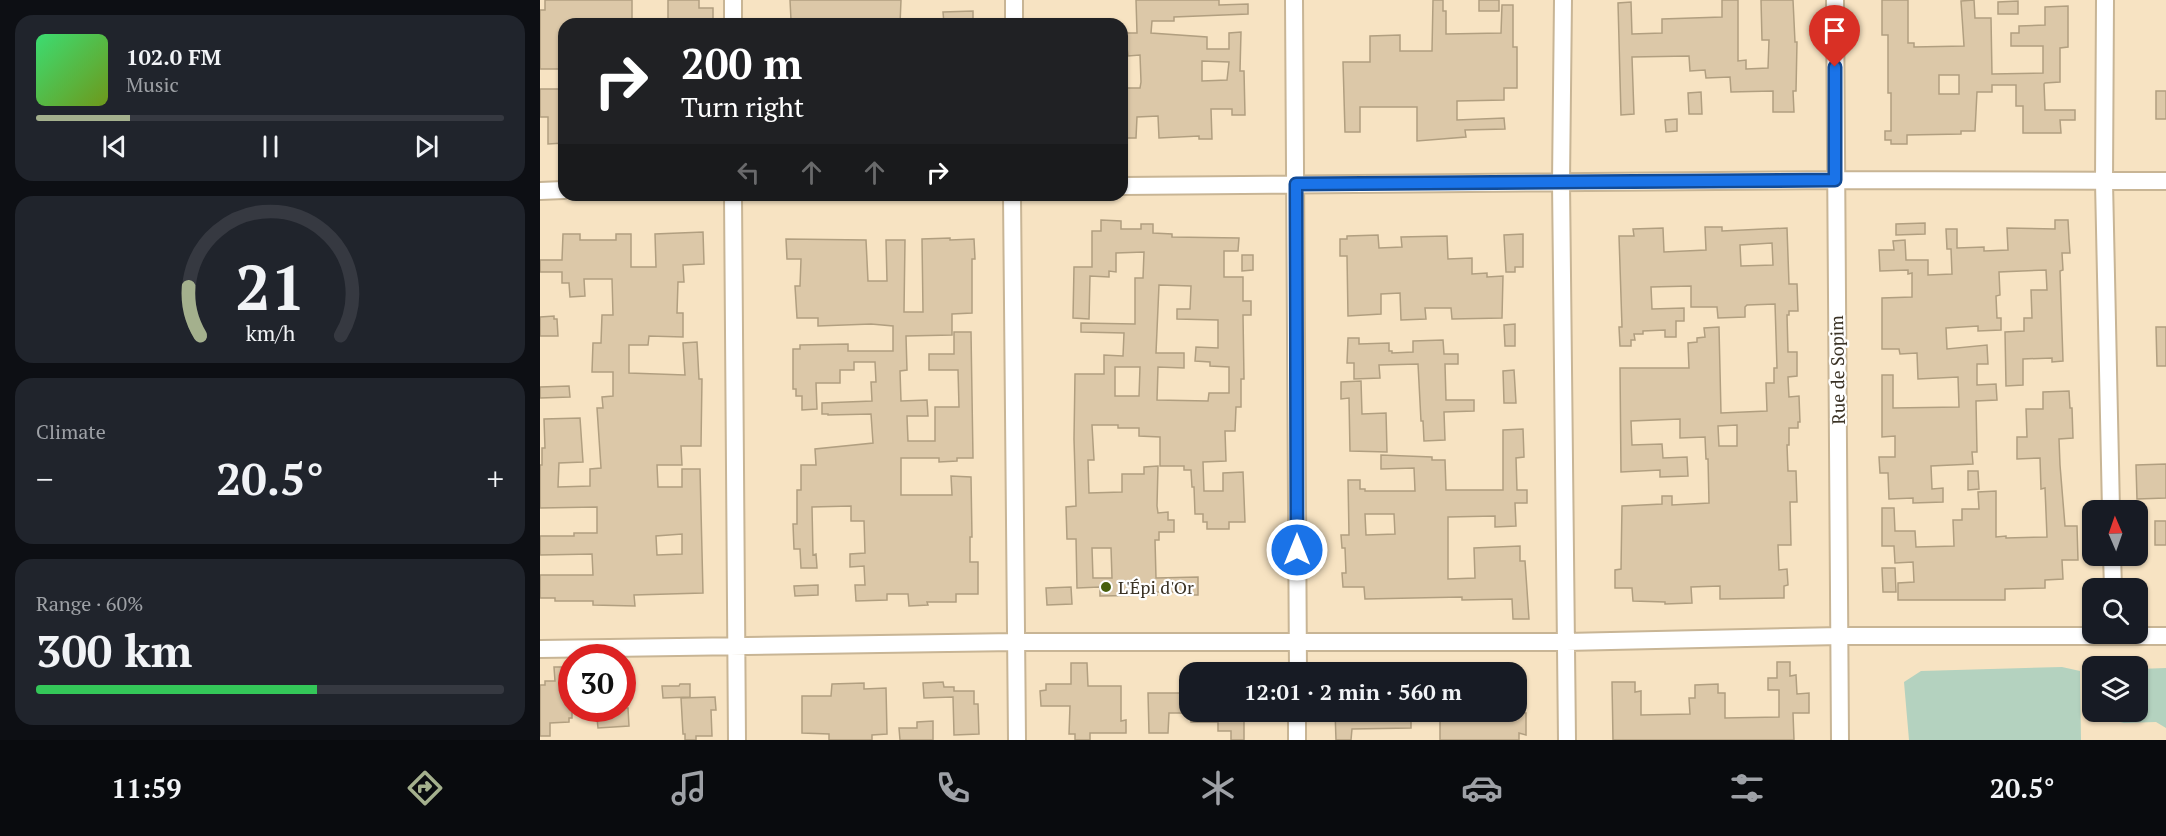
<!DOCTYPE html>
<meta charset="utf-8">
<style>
:root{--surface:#171b24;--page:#20242c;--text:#f1f3f6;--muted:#9ea1a6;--line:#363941;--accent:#a4b08d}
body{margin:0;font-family:"PT Serif",serif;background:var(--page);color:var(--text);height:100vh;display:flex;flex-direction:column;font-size:22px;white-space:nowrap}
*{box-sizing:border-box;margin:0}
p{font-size:20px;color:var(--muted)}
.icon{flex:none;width:33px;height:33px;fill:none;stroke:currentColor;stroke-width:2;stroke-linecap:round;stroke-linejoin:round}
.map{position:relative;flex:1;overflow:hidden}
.panel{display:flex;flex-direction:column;gap:15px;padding:15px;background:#0d0f14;width:540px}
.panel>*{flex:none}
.guide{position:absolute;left:18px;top:18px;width:570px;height:183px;border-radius:18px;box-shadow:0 2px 4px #0004;background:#202124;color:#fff;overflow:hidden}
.needle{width:39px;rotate:358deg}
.tools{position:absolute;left:1542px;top:500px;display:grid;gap:12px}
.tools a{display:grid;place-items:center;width:66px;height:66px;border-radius:12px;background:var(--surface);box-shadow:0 2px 4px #0004;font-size:30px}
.speed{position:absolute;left:18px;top:644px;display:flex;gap:12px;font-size:30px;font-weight:700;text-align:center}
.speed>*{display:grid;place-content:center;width:78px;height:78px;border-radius:50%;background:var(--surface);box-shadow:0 2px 4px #0004;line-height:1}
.speed .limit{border:9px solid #d22;background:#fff;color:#111}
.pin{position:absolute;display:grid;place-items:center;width:51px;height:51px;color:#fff;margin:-62px -26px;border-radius:50% 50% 50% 0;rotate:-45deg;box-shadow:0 0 6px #0007}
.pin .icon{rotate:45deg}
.me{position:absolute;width:66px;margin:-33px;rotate:0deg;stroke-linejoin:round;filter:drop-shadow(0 0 4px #0008)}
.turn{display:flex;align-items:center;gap:21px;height:126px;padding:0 24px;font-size:27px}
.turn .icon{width:78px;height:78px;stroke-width:2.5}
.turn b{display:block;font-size:42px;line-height:51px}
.lanes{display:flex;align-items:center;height:57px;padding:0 24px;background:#0003;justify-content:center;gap:30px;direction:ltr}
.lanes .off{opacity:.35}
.big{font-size:45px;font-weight:800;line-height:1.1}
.panel .widget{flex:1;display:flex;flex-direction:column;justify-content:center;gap:9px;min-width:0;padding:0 21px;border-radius:18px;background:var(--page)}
.panel .dial{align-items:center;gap:0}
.dial svg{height:156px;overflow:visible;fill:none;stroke:var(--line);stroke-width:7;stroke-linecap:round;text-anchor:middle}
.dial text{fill:var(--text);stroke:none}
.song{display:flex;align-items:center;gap:18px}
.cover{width:72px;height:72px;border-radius:9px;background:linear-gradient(135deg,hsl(140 70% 55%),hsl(80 70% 35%))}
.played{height:6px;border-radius:3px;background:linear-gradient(90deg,var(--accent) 20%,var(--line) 20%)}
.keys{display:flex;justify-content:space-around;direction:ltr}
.heat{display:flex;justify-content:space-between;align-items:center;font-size:33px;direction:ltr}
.charge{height:9px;border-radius:4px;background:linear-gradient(90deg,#34c759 60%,var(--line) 0)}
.trip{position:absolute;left:639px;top:662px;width:348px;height:60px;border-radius:18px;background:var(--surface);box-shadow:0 2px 4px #0004;font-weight:800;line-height:60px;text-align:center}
.menu{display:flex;height:96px;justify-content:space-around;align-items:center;background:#090b0e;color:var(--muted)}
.menu .icon{width:42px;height:42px}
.menu .selected{color:var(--accent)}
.menu b{font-size:27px;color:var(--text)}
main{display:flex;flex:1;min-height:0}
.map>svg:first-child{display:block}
.green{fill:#b4d2bf}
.building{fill:#dcc8a8;stroke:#b19f80;stroke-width:1.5;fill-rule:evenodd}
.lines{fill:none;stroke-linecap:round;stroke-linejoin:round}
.minor-casing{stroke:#c8b595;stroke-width:20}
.minor{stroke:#fff;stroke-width:16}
.route-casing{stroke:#114b97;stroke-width:15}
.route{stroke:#1a73e8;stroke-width:10}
.poi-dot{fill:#475f0c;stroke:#fff;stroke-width:2}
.labels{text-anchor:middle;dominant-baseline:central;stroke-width:4.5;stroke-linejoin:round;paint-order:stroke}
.street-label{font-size:18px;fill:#3a3225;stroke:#fff}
.poi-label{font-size:18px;fill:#3a3225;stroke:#fff;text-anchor:start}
</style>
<main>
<section class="panel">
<div class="widget">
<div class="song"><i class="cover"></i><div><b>102.0 FM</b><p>Music</p></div></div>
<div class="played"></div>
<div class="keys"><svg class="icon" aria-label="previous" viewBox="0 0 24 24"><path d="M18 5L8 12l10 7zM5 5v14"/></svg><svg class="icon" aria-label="pause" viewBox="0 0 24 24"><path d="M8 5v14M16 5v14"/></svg><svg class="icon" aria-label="next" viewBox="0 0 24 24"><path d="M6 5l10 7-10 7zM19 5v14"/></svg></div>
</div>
<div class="widget dial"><svg viewBox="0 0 100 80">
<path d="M14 69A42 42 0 1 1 86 69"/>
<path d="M14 69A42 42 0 0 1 8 44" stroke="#a4b08d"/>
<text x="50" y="56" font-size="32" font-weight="700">21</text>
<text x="50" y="72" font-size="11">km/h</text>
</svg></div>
<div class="widget"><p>Climate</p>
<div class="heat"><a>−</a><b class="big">20.5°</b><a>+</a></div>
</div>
<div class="widget"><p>Range · 60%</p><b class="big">300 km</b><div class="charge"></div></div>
</section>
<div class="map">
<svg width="1626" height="740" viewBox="0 0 1626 740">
<rect width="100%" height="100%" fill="#f7e3c2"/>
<!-- green -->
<path class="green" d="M1522 667 1540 671 1541 740H1369L1364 682 1381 671Z
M1626 668V728L1616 722 1584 723 1568 719 1567 711H1598V669Z"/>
<!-- building -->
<path class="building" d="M5 0H92V24H24V69H0V10H5Z
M128 0H159V8H173V24H128Z
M250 0H361L360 24H323V20L302 19 277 20V24H259L258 19 251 20Z
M596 0H679V5L708 4V14L634 17V21H612L611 33 667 37V49H689V33L701 32 700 71H704L705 115H692V109H671L672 139H659V136L619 138 618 116 597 117 596 138H582V88H600L601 82 600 55 588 56 587 47H582V33H597ZM662 61 689 62 687 80 662 81Z
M893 0H903V11H906V34L961 33 962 5H973V47H977V88H964V100L917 101V120L964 118 965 129 925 130 926 137 877 141V107H820V132H805L803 62H830V36L860 35V51H892Z
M939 0H959V11H939Z
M1182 0H1198V61L1206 60V69L1228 68 1229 40H1222L1221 0H1253L1255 42H1257L1256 91H1253L1254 112H1233V91L1191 92 1190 77 1166 78 1165 70 1150 71 1149 56 1092 57 1094 114 1081 115 1078 3 1091 2 1092 34 1122 33V19L1182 17Z
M1342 0H1368V43H1374V47L1424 46 1421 1 1434 0 1435 18H1451L1452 74 1503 73V46H1471V33H1479V26L1505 25V7L1528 6V47L1520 48V82L1505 83 1504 84 1505 110H1535V120H1520L1521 133H1483V106H1476V85H1452V92H1437L1435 131H1421V134L1367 135V144H1351V140H1345V131H1351V93H1348V35H1342ZM1399 75H1419V94H1399Z
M1478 1V14H1458V2Z
M433 11V24H404L403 12Z
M0 89H24V143L8 144V117H0Z
M1616 91H1626V119H1616Z
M1161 92 1162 114H1149L1148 93Z
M1137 119V131L1126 132 1125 120Z
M561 220 581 221V229H601V224H613V233L632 234V237L699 238 698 251H684V277H703V301H711V315H703L704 379H701V407H696L695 431H685L686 461 663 462 664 491H683V473L703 472 705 522H689V529H667V522H663V514H655L654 487H652L651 470H644V466H620V437L599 436V428H578V425H552L554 460H548L549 493 582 492V474H604V467L618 466 617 506 618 513 628 512V520H634V532H619V540H615L616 578 658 577V595H640V592H617V595L560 596V587L537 588 536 539H527L526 507 536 506 534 439 535 374H564V355L583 356 584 333 541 332V323L595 324V278H603L604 252 576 253V272L569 271V277L550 276 549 319 533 318 534 267H552V231H561ZM619 285 651 286 650 309H637V319L678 320V348L656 347 655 361 670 362V366L689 367V393H669L668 401 617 400 618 367 644 368V353H616ZM575 367H600L599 396H575ZM552 548H571L572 578H553Z
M1515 220H1528L1529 239 1530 253H1522L1523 270 1520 271 1523 361 1512 362V358L1483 359V385L1466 386 1465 332 1484 331V318H1492L1491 290H1507L1506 270 1459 272 1460 295 1456 296 1457 318H1461V330L1438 331V326L1406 328 1407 349 1447 345 1448 364H1437V385L1456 384 1457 400 1436 401 1437 452H1432L1433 464 1391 466 1392 489 1403 488V502L1373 503V498L1349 499 1348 473H1340L1339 457H1355V436L1342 437V375H1353V408L1419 407 1418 377 1378 379 1377 353 1360 354 1359 349H1342V298L1372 297V273L1368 274V270L1340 271 1339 250H1354L1353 241 1365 240 1366 260H1388V275L1412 274 1411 249H1407L1406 229H1417V248L1444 247V251L1468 250 1467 228 1515 229Z
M1385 223V234L1356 235V224Z
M1165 227H1182V231L1247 228 1249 284H1257L1258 311H1249V315H1247L1248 352H1257V376L1248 377 1249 397 1259 396 1260 422H1258V428H1249V445H1247L1248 471H1256L1257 502H1250L1251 545H1238L1239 570 1247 569 1248 585 1244 586V598L1180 599V586L1151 587 1152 603 1125 604V602L1093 601 1092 588H1075V570L1081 569 1082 506 1122 504V496H1132V505L1169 503 1168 459H1166L1165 437 1140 438V419L1091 421 1092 445 1122 444 1123 458 1147 457 1148 476 1120 477V470L1081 472 1080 368H1149L1148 343 1157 342V338L1165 337 1164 328 1179 327 1181 413 1227 411 1226 383H1234V368H1237L1235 304 1207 305 1205 307V317L1178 318 1177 307H1151V286L1111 287 1112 309 1144 308V321H1136V337H1125V330L1103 331V334H1094L1095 340H1091V346H1080L1079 327H1082L1079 236H1094L1093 229 1123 228 1124 252 1166 250ZM1232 243 1233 265 1201 266 1200 245ZM1197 425V446H1179L1178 426Z
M163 232 164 264 143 265 144 282H138L137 313H143V337L109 336 108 345H89V373L145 375 143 343 157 342 159 379H162L161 446H141L142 465H117L118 487H142V469H160L163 593 94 595 95 606 53 605V601H15V598H0V575H53L52 554 0 555V536H34V533H57V507L0 508V465H2V448H5L4 419 40 418 43 462 19 463 18 487 50 486V469L61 468 57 408H63L62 397 73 396V372H52L53 343H61L62 315H73L72 279H44L45 296 30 297 29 283H22V272H0V260H22L23 234H40V240H76V234H91V267H116L115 234ZM142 534V554L117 555 116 536Z
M983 234V267H975V272H966L964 235Z
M838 235 839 248 862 247 861 237 907 236 908 259 932 258V274L947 273V277L963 276 962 318 912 319 911 308H885L886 319 861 320 860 293 841 294V314L808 316 807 256H800V239H807V236Z
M410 238V240L434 239 435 259H432V313L412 314V335L366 336 367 370 360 371 361 401 387 400 388 416H367L368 441H395V407H419L418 370H389V354H414V332H431L433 458H417V461L399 462V458H361V495H412L411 476 431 477 432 537H430V562H438V594H416V602H387L388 605 369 606 368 594H347V600L316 601 315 585H325L324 566 310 567V554L325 553 324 521H311V506L272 507 273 555 276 554 277 568H261L260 549H254L253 524H257V490H261V465H276L275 449 333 443 331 414 288 415V414H282V403L332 401 331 382H336L335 362H314V370H300V383H276L277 409 262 410V396H256V389H253V349H260V345L308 344V351H353V326L331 324 278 326V318H257L255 286H260L261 259H247L246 239 326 240 328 281H347L346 240H365L364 312H383L382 239Z
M702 255H713V270L702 271Z
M14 316V319H17L18 336H0V317Z
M975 324V346H965L964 325Z
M1616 327H1626V366H1617Z
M808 338H819V344L849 343V351H852V353L873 352V341L903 340 904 354H918V364H905L906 400H934V411L904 412 905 440 884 441 883 421H881L878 364 839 365 840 378 814 379V363H807Z
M974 370 976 403H964L963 371Z
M821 381 822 414 846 413 847 452 810 451 809 398 801 399V382Z
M29 386 30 397 0 398V387Z
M1529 391 1530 408H1532L1533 438 1519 439 1520 465 1525 526H1537L1538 560H1522L1523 579 1505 580V588L1465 589V600H1358V583L1374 582 1373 562 1355 563 1354 546H1342V508H1354L1355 531H1375L1376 547 1414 546 1413 520H1422V509H1439L1438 492 1456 491V537L1466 536V538L1507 537 1505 488 1501 489 1500 458 1477 459V437H1487L1486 409H1503V392Z
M983 429 984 457 976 458 977 490H987V503H975L976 526 955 527V516L908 517V579L935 578 934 548 980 546V561H985L989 619H973L972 599 922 600V597L825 599 824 587H803L802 573H806L805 548H802L801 535H809L808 480H820V489H825V491H875L874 468 841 469V455L892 457V460H905L906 490H963V430ZM825 514H854L855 534 826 535Z
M1626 464V498L1597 499 1596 465Z
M1428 471H1438L1439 489 1428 490Z
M1615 521H1626V545H1615Z
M1342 568H1355L1356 592H1343Z
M278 585V595L255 596 254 586Z
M531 587 532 604 507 605 506 588Z
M1237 662H1250V676L1256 675 1257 694 1269 693V713H1253L1254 740H1073L1072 682H1095V692L1101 691V715L1150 714 1149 698H1155V685L1178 684V693H1185V718L1239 717V690H1228V678H1237Z
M531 663H547L548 686H581V721L586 720V733H550V740H535V734H529L530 706H501L500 691 506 690V684H531Z
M14 667H26L27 687H32V718H29V722L10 723V736H0V685H5V681H15Z
M403 682 404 687H414V691H434V704H438L439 734 414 735 413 697 384 698 383 683Z
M324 683V689L346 688 347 734 332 735V740H289V734L262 733V696H291L292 684Z
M140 684H150V697L123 698 122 686H139Z
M608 693H650V713H629L628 733H609Z
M175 697 176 710H171L172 736H156V740H145V734H143L141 698Z
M56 708H88L89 726 58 728Z
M651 711H704V740H691V731H678V722H651Z
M795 711H810V713L871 712V728L812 729 811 740H796Z
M900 711H910V716L962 715 964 711 986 713V735L979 733V740H900Z
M393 721V740H360L359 728H377V722Z"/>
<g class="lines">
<defs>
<path id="minor" d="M754 0 758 672
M1023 0 1021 182 1027 740
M1295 0 1300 740
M1565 0 1564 182 1571 510
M193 24V0
M474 24V0
M582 186 1295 180 1626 181
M0 191 24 190
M193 195 197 740
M472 195 477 740
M1572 555 1573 588
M0 649 475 642H1026L1300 636H1626
M757 740V711"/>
</defs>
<!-- minor casing -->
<use href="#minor" class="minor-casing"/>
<!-- minor -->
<use href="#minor" class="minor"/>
</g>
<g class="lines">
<defs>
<path id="route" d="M757 550 756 184 1295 180V67"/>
</defs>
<!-- route casing -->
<use href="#route" class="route-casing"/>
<!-- route -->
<use href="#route" class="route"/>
</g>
<!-- markers -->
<circle class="poi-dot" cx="566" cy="587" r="6"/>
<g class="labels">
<!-- street labels -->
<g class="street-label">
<text transform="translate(1297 370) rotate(-91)">Rue de Sopim</text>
</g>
<!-- poi labels -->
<g class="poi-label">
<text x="578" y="587">L'Épi d'Or</text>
</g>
</g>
</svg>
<div class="tools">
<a><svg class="needle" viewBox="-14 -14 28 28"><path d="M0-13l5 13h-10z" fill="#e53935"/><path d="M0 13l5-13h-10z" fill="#9ea1a6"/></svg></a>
<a><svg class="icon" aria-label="search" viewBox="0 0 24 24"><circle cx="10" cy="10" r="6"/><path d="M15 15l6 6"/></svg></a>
<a><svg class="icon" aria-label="layers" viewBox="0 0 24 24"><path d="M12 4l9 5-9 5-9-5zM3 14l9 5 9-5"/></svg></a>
</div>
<div class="speed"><div class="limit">30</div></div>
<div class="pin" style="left:1295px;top:67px;background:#d93025"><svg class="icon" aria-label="arrive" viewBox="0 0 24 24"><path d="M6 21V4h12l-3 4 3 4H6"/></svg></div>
<svg class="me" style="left:757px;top:550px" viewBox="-20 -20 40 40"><circle r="17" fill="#1a73e8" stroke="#fff" stroke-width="3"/><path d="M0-11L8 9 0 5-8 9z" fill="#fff"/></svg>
<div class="trip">12:01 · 2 min · 560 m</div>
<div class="guide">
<div class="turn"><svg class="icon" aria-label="right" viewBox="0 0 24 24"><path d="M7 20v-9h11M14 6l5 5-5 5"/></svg><div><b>200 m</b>Turn right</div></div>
<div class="lanes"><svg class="icon off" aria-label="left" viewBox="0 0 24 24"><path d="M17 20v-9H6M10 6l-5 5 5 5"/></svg><svg class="icon off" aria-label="ahead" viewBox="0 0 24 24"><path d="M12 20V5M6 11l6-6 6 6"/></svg><svg class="icon off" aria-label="ahead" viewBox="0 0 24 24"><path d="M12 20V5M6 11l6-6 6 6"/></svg><svg class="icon" aria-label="right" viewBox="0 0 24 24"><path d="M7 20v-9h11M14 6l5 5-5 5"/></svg></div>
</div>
</div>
</main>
<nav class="menu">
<b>11:59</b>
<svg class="icon selected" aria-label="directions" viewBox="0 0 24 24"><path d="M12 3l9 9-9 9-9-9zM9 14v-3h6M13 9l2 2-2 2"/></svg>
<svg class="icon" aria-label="music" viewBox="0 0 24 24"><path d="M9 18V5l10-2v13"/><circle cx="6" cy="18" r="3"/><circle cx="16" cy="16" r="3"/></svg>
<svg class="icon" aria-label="phone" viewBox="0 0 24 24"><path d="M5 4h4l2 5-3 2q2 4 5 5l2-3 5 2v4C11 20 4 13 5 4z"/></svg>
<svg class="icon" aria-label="climate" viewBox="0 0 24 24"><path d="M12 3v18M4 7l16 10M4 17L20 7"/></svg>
<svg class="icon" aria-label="car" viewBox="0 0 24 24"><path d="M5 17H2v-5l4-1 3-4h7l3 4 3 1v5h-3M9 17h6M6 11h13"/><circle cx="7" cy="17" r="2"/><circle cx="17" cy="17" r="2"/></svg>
<svg class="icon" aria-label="filters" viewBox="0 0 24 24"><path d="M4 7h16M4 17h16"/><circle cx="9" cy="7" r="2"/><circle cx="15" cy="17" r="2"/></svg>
<b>20.5°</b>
</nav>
